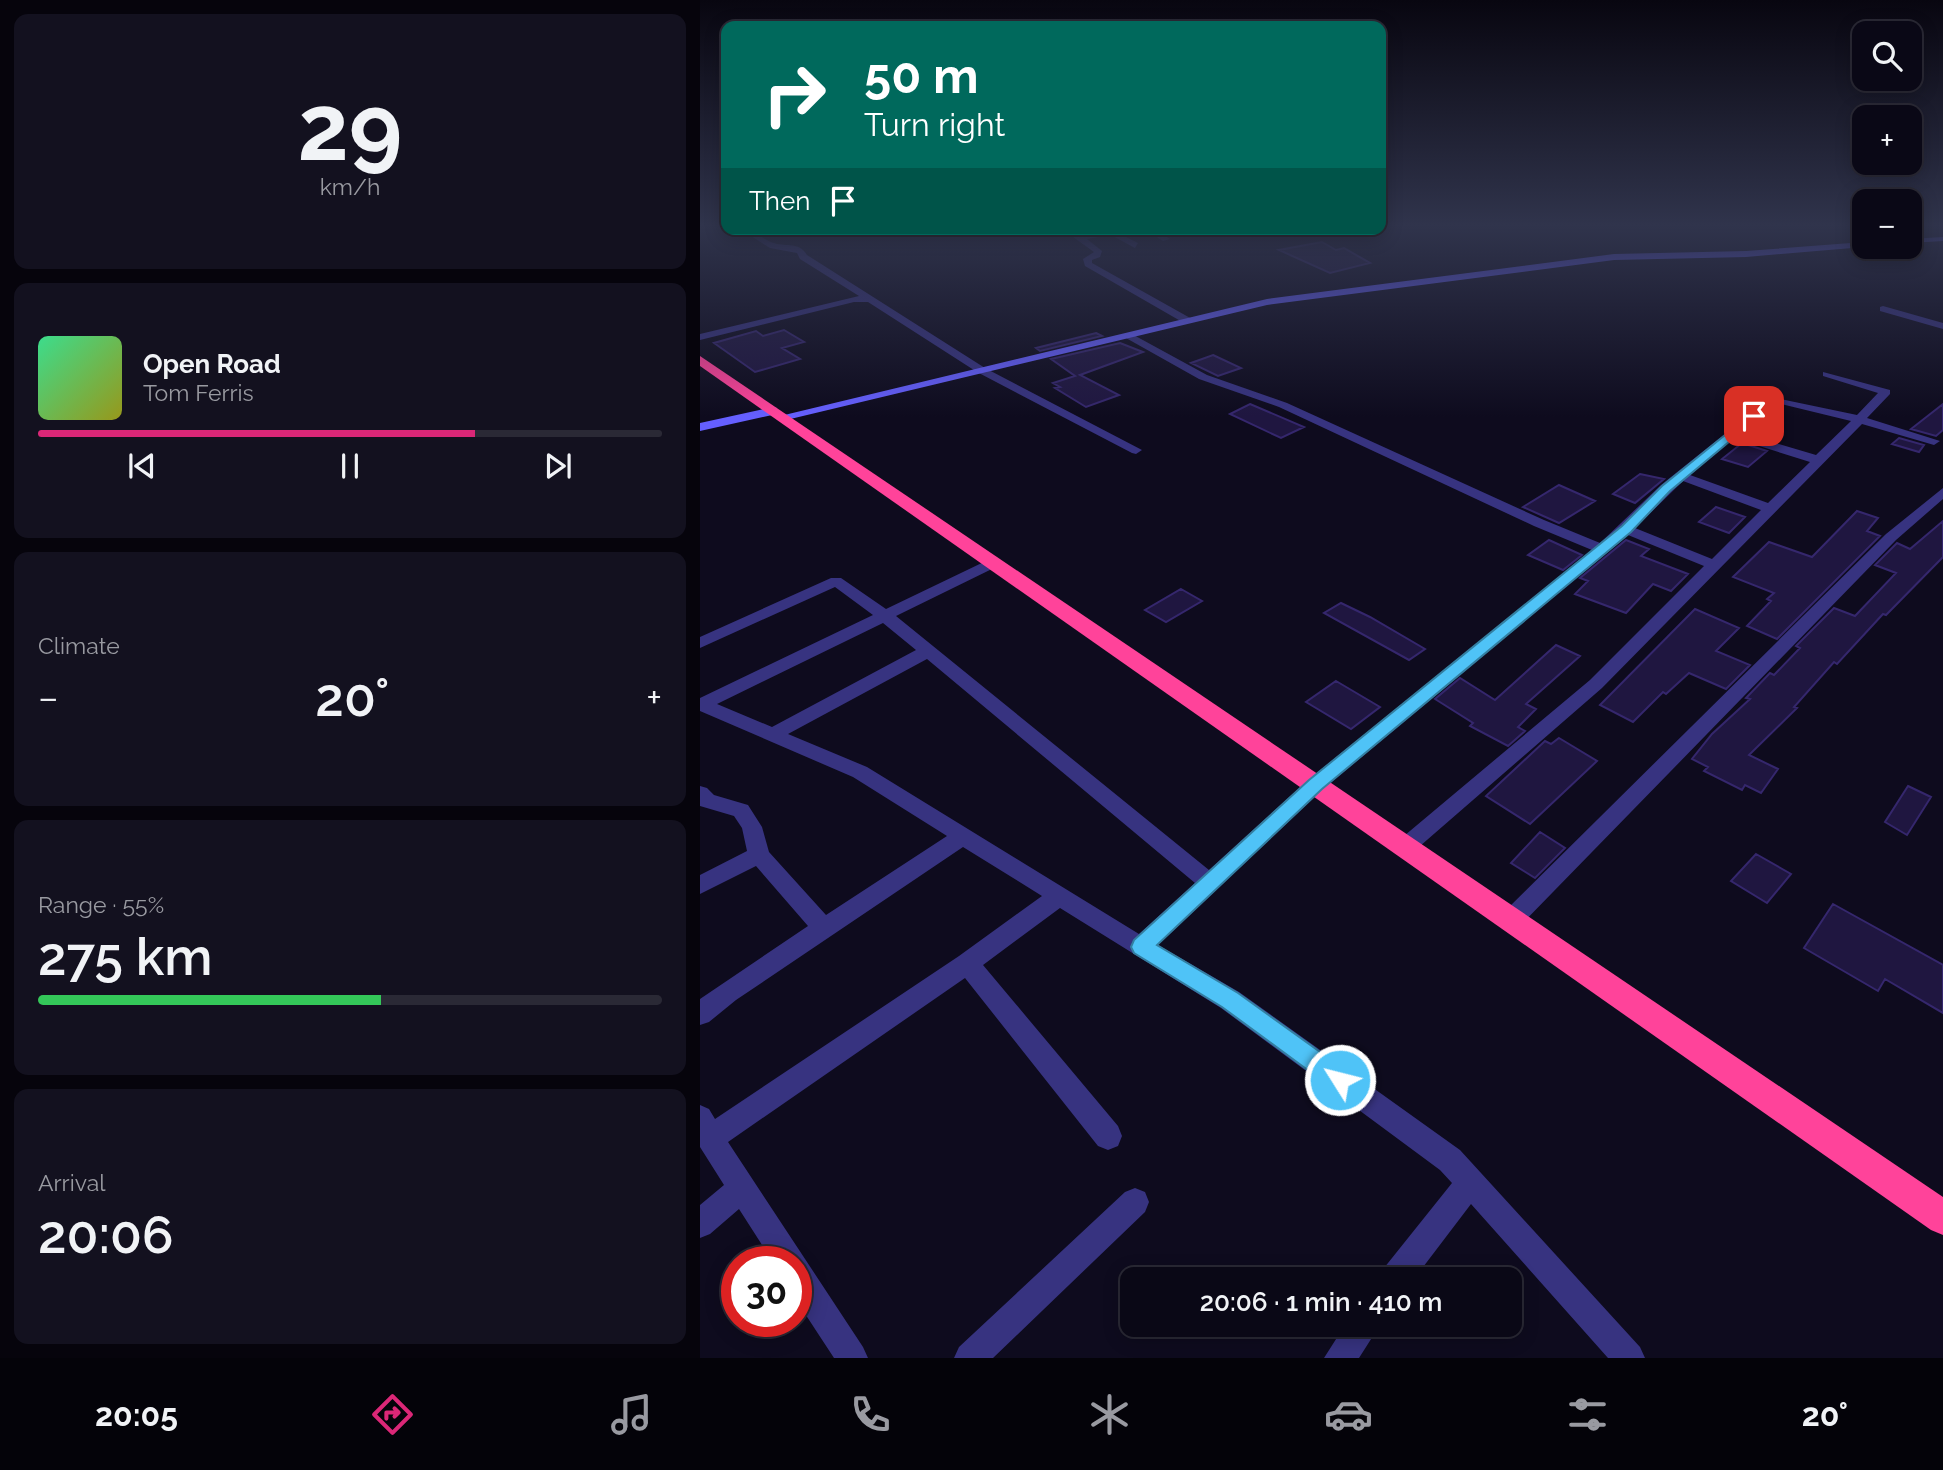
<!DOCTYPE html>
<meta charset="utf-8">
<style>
:root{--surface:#0a0816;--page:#13111f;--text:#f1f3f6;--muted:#999aa1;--line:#2a2935;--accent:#db2777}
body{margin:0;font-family:Raleway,sans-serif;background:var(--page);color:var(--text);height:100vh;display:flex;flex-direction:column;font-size:26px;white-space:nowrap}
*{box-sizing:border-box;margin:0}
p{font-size:23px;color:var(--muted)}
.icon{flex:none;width:38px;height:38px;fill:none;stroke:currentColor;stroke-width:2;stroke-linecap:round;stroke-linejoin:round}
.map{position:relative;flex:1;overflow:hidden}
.side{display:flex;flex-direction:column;gap:14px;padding:14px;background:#06040c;width:700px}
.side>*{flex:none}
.guide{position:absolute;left:21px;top:21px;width:665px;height:214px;border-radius:14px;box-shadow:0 4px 18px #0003,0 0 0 2px var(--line);background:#00695c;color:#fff;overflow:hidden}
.buttons{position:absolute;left:1152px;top:21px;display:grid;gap:14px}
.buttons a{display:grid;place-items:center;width:70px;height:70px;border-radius:14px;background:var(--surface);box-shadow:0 4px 18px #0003,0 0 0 2px var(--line);font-size:35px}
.speed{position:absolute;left:21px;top:1246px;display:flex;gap:14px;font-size:35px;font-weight:700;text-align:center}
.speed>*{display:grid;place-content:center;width:91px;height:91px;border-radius:50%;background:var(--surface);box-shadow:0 4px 18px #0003,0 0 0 2px var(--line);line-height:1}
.speed .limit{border:10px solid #d22;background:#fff;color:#111}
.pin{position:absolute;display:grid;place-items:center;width:60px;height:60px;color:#fff;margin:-30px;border-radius:14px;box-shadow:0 4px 10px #0006}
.me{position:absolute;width:77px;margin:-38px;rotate:306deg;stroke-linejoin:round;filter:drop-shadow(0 0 5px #0008)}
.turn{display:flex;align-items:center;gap:24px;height:147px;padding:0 28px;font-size:32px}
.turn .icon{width:91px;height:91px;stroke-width:2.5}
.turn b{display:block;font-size:49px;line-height:60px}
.then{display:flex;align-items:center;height:66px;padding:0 28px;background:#0003;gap:14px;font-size:26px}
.big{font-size:52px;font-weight:600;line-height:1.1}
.side .tile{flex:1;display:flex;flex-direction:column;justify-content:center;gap:10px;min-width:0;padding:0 24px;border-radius:14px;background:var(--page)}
.side .dial{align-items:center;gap:0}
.dial b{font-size:91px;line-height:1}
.song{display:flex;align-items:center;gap:21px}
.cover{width:84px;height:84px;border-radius:10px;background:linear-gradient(135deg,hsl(150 70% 55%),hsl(60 70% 35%))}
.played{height:7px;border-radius:4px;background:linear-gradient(90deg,var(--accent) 70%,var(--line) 70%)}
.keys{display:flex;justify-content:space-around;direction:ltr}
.heat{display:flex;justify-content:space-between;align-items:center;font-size:38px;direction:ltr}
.charge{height:10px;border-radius:5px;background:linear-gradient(90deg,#34c759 55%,var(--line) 0)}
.trip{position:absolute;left:420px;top:1267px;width:402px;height:70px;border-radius:14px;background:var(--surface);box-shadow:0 4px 18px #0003,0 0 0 2px var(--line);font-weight:600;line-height:70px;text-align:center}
.tabs{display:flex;height:112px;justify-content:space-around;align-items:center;background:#040309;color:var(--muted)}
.tabs .icon{width:49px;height:49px}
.tabs .current{color:var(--accent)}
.tabs b{font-size:32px;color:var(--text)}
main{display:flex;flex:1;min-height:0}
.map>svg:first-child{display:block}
.building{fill:#1f1640;stroke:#35276d;stroke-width:2}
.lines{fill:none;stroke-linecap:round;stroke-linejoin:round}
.street{fill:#373380;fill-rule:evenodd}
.secondary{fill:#655fff;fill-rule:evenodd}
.highway{fill:#ff439a;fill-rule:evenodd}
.route{fill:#4fc3f7;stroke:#337fa1;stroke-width:2}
</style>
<main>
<section class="side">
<div class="tile dial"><b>29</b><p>km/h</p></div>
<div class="tile">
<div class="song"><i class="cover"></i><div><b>Open Road</b><p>Tom Ferris</p></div></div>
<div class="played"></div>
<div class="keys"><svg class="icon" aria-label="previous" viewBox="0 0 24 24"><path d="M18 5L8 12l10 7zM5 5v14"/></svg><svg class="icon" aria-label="pause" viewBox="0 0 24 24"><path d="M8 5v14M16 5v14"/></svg><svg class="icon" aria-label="next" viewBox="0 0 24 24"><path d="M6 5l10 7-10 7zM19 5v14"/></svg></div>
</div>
<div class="tile"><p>Climate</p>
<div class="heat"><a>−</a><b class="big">20°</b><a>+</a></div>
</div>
<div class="tile"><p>Range · 55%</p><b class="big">275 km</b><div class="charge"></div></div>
<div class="tile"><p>Arrival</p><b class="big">20:06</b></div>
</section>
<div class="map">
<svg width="1243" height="1358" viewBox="0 0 1243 1358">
<rect width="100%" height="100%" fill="#0e0b1e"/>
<!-- building -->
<path class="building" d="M622 242 636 250 644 248 670 263 630 273 579 250Z
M84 330 104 342 82 348 100 359 55 372 14 343 56 331 63 336Z
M396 333 402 336 340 351 336 348Z
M420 343 443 352 380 375 419 395 386 407 355 388 360 387 353 383 375 376 351 359Z
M513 355 541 368 518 376 491 363Z
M550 404 604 427 581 438 530 414Z
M1243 404V430L1236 436 1211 429Z
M1199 438 1224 445 1219 452 1192 444Z
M1042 443 1067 451 1048 467 1022 459Z
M940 474 964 479 935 503 913 494Z
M859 485 895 501 859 523 823 507Z
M1016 507 1045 517 1029 533 999 522Z
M1157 511 1178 518 1167 531 1180 536 1077 639 1047 626 1071 601 1067 599 1074 593 1033 577 1069 542 1112 557Z
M1243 521V557L1186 615 1183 614 1137 664 1134 662 1094 707 1097 708 1049 755 1078 769 1061 793 1045 785 1042 790 1004 771 1008 767 992 759 1012 734 1050 699 1046 698 1070 673 1074 675 1100 648 1096 646 1134 608 1155 616 1196 573 1175 565 1197 543 1210 549Z
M849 540 882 555 863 570 828 555Z
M926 540 949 549 941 556 988 574 971 591 953 584 926 613 875 594 888 581 880 578Z
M481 589 502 601 466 622 445 610Z
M641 603 670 617 725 649 709 660 624 613Z
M995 609 1039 628 1016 651 1050 665 1026 689 989 673 966 694 963 692 933 722 900 705Z
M856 645 880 656 826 704 836 709 818 727 825 731 808 746 770 726 773 723 735 699 760 678 795 700Z
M636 681 680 707 651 729 606 702Z
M859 738 897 761 830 824 786 796 845 741 851 744Z
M1208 786 1231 797 1207 835 1185 822Z
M840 832 865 848 835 878 811 863Z
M1056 854 1091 874 1067 903 1031 881Z
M1133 904 1243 965V1013L1185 979 1178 991 1104 948Z"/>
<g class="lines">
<!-- street -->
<path class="street" d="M40 229C55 229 63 241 77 244 89 246 100 243 107 255L285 368 442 450 436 454 432 453 277 372 168 302H154L0 340V334L159 296 100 259 97 253 70 248Z
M362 229H372L381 235 406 229H439L420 234 438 243 435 248 411 235 387 239 402 251 400 257 392 260V263L492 319V323H484L385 266 383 259 394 252Z
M444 229H454L470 239 463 241Z
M1183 306 1243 323V329L1180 311V307Z
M430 333 507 375 587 403 844 520 900 543 961 485 1071 397 1157 415 1178 393 1123 376V372L1190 390V394L1167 418 1240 441 1234 445 1162 424 902 688 712 853 705 855 698 853 694 847 698 841 890 680 1004 566 928 535 622 790 458 945 539 992 760 1150 940 1347 945 1358H908L771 1204 714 1279H680L684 1268 752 1183 740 1170 521 1008 360 908 283 965 418 1126 422 1136 418 1146 408 1150 398 1146 265 978 28 1142 163 1347 168 1358H134L96 1300V1262H73L39 1209 10 1234 0 1238V1205L24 1185 0 1147V1105L9 1109 15 1119 259 956 342 896 263 847 36 1000 9 1022 0 1025V999L108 926 56 866 0 894V875L47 851 42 828 34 816 0 806V786L7 788 14 795 48 805 62 827 69 852 126 915 247 836 153 777 0 711V698L173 615 135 587 0 648V637L131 578H141L186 609 288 560H298L301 563 298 566 196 616 509 870 608 780 892 550 834 526 579 407 499 379 426 338 425 336ZM1077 403 1151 421 1116 455 1041 433ZM1034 438 1110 462 1068 503 990 475ZM983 481 1061 510 1012 559 935 528ZM183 623 216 650 72 727 17 704ZM227 659 495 883 439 934 167 767 88 734Z
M1243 488V499L1196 540 819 927 811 929 803 927 800 920 803 913 1186 534Z
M435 1188 445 1192 449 1202 445 1212 293 1358H254L259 1347 425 1192Z
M645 1325H680L659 1358H624Z"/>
<!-- secondary -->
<path class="secondary" d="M1243 237V241L1209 243V239Z
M1164 242V247L1046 257 914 260 567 305 82 421 76 417 567 299 914 254 1046 251Z
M73 407 77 408V414L0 431V423Z"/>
<!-- highway -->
<path class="highway" d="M0 356 1243 1197V1235L1231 1230 0 366Z"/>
</g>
<!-- sky -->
<linearGradient id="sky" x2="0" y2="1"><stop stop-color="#080610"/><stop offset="0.54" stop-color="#30344c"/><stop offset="1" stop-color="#30344c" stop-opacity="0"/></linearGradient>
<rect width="1243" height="417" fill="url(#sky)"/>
<!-- route -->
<path class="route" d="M1051 414 1060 416 970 491 931 532 622 789 457 945 538 993 648 1072 652 1080 648 1088 640 1091 632 1088 522 1007 434 953 431 947 434 940 609 780 922 526 962 486Z"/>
</svg>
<div class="buttons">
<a><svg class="icon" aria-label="search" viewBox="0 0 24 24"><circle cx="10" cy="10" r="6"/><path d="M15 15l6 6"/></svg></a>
<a>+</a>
<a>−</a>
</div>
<div class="speed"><div class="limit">30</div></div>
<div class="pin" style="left:1054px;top:416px;background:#d93025"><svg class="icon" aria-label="arrive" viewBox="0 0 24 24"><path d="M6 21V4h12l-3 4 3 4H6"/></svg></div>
<svg class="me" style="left:640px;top:1080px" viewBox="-20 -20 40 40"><circle r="17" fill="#4fc3f7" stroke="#fff" stroke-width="3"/><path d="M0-11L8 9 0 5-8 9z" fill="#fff"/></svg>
<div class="trip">20:06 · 1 min · 410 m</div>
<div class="guide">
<div class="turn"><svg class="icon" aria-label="right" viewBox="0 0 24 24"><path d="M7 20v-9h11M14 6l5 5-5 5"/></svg><div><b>50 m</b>Turn right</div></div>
<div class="then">Then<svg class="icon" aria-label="arrive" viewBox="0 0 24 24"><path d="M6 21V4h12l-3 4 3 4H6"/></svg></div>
</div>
</div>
</main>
<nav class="tabs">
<b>20:05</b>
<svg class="icon current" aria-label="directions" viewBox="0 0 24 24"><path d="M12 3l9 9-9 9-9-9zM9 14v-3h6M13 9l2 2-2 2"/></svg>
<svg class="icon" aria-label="music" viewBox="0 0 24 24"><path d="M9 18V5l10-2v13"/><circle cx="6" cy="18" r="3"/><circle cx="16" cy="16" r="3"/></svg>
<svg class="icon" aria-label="phone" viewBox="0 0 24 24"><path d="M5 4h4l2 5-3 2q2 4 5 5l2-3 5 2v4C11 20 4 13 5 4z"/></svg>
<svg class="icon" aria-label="climate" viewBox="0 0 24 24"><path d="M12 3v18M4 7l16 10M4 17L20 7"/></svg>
<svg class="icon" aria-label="car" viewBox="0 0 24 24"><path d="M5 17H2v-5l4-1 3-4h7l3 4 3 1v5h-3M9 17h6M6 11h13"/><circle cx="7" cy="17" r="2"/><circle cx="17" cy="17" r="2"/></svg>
<svg class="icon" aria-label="filters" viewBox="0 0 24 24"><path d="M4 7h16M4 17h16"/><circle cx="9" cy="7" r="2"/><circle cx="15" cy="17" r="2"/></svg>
<b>20°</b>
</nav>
